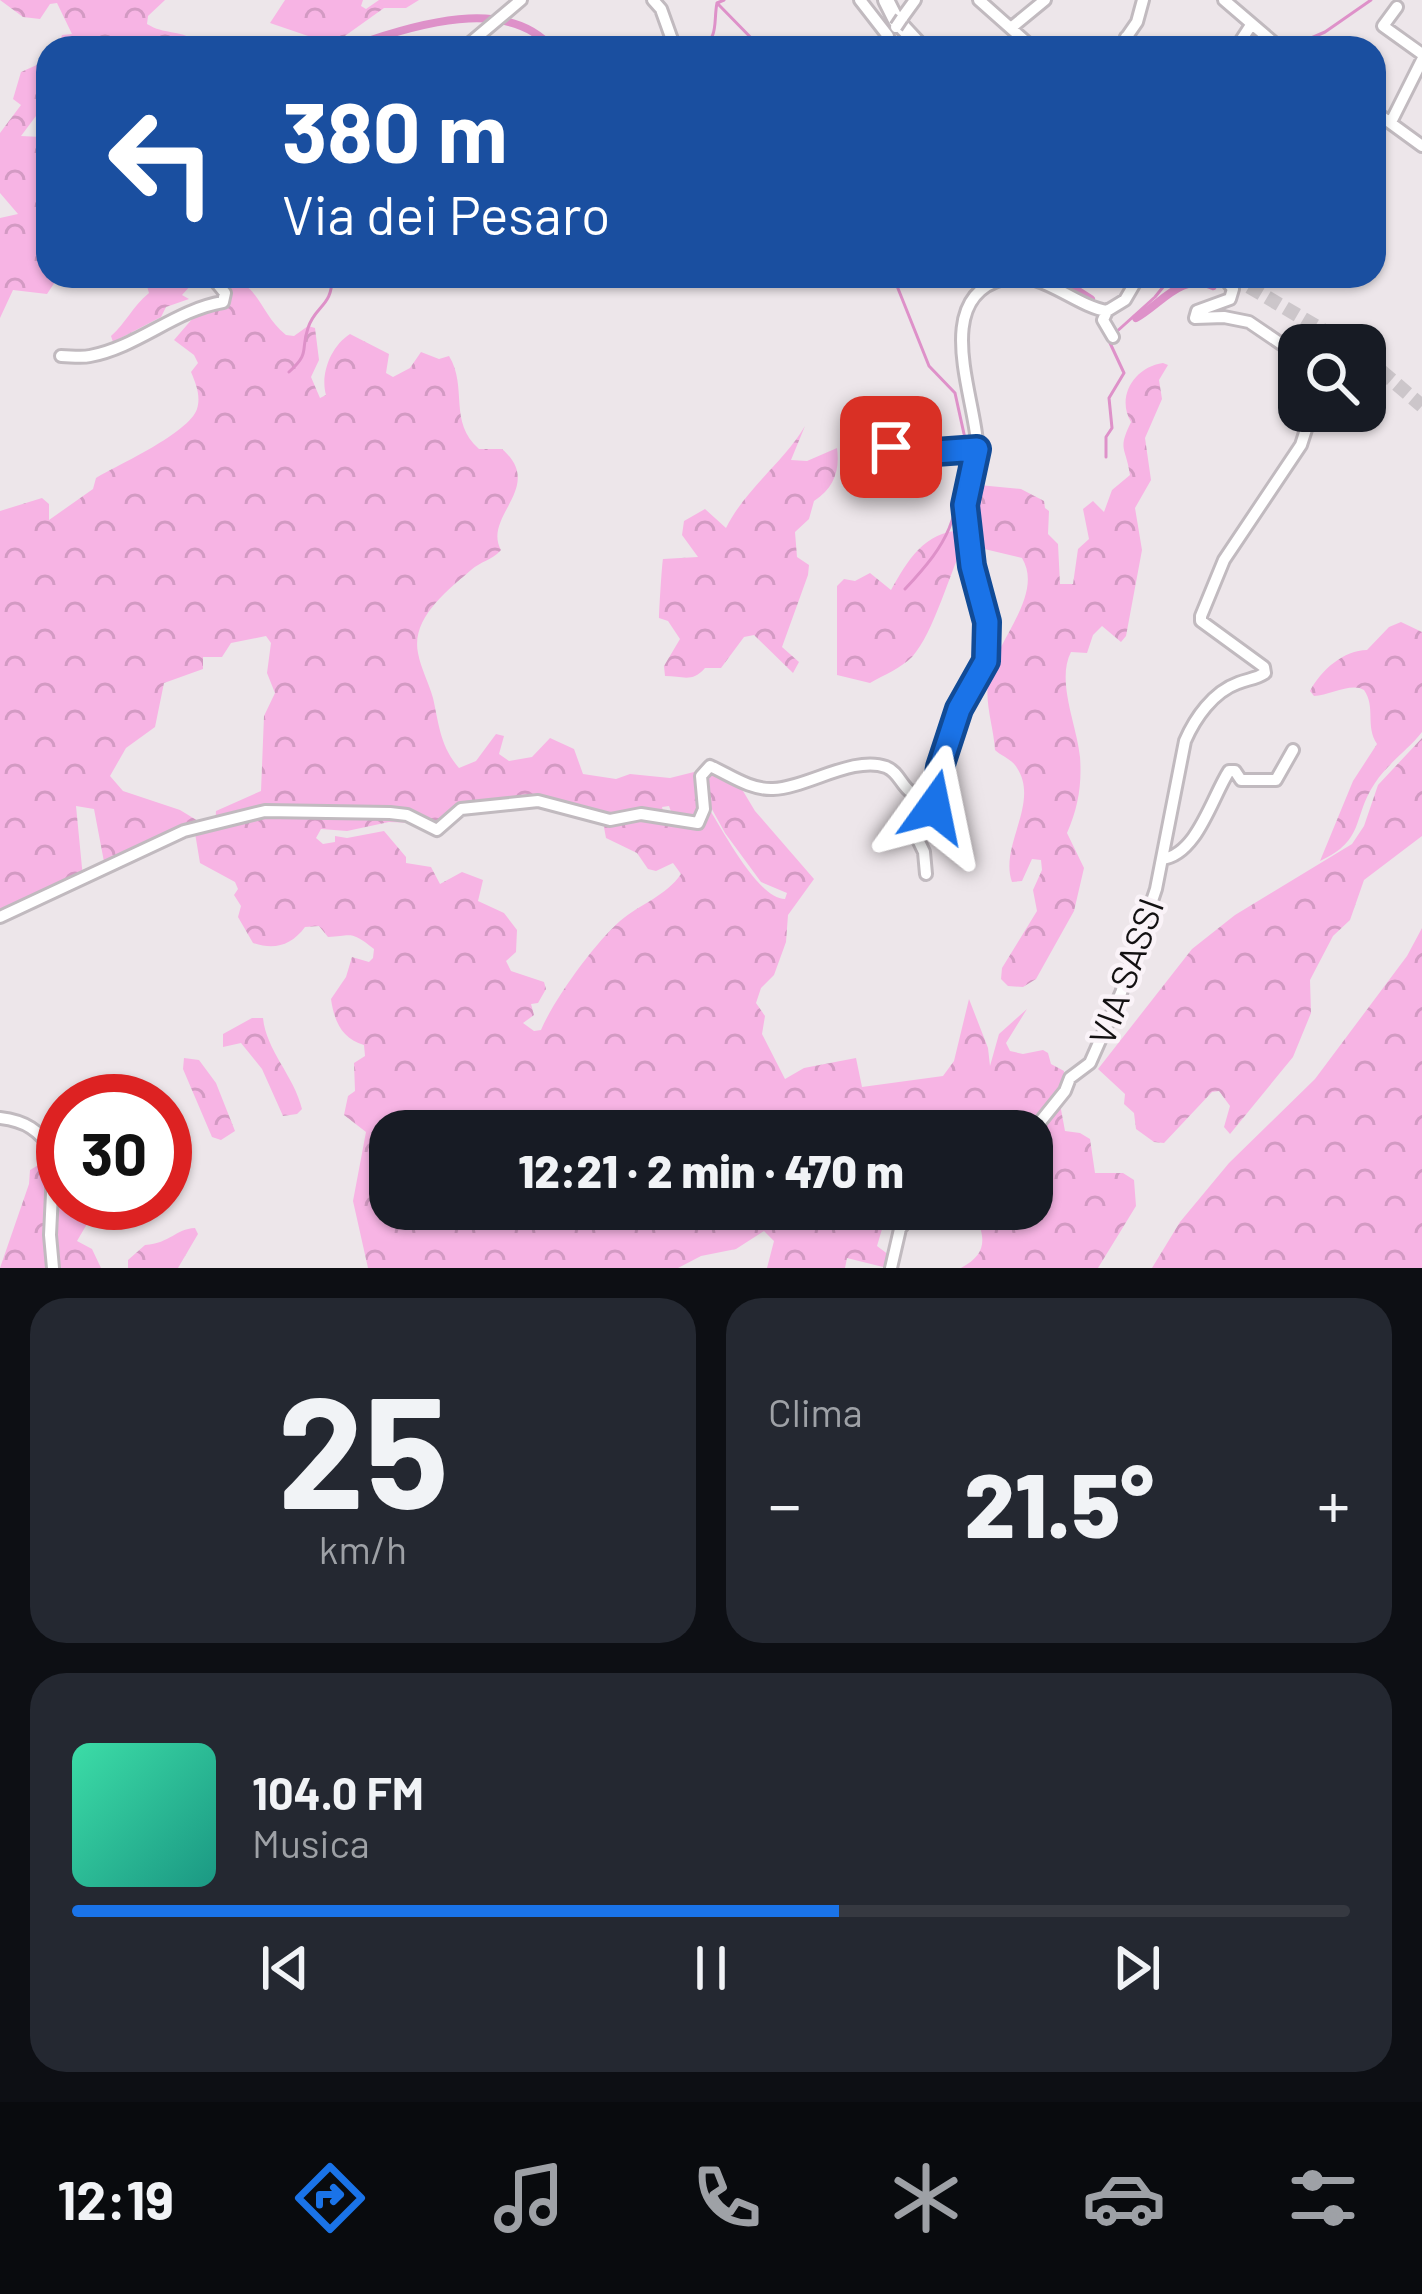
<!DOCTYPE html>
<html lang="it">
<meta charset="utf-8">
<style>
:root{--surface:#171b24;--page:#242831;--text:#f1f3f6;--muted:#9ea1a6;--line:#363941;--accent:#1a73e8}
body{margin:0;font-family:Barlow,sans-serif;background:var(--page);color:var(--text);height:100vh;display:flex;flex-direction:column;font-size:45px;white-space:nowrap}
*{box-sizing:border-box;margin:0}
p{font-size:39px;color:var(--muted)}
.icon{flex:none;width:66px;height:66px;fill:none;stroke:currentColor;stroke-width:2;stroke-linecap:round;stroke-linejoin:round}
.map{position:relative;height:1268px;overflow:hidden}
.drawer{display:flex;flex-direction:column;gap:30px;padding:30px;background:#0d0f14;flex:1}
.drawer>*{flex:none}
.guide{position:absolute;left:36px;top:36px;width:1350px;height:252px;border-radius:36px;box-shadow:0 3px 9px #0004;background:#1a4fa0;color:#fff;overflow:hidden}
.controls{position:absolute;left:1278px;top:324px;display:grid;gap:24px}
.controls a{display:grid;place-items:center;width:108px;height:108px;border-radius:24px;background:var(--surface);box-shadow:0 3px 9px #0004;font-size:60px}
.speed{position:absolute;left:36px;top:1074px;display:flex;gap:24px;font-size:60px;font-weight:700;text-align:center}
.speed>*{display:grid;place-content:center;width:156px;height:156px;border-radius:50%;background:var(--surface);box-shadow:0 3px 9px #0004;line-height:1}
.speed .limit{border:18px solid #d22;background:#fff;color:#111}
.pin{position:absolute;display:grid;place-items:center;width:102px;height:102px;color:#fff;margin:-51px;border-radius:24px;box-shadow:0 6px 18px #0006}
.me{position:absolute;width:132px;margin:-66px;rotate:12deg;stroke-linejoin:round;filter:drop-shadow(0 0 9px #0008)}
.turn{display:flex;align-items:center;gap:42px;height:252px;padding:0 48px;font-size:54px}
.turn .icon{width:156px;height:156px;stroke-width:2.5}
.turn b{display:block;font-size:84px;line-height:102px}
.big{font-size:90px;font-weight:800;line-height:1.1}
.drawer .widget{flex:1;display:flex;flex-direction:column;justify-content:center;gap:18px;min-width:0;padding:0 42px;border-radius:36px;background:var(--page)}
.drawer .dial{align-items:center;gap:0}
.dial b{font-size:156px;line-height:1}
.song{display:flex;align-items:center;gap:36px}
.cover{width:144px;height:144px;border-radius:18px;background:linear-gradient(135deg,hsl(160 70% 55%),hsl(170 70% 35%))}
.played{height:12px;border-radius:6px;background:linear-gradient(90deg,var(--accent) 60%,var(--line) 60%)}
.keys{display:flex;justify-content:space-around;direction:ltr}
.heat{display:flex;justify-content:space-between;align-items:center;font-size:66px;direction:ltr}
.drawer .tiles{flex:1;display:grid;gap:30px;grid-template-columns:1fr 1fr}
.widget:last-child{grid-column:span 2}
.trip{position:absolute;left:369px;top:1110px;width:684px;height:120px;border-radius:36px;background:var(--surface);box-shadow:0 3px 9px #0004;font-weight:800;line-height:120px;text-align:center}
.tabs{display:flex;height:192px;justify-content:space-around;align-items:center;background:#090b0e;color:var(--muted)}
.tabs .icon{width:84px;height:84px}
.tabs .selected{color:var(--accent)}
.tabs b{font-size:54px;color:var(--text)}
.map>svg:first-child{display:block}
.forest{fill:url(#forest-crowns)}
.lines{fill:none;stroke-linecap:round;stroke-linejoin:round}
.stream{stroke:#de91c9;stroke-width:3}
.canal{stroke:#de91c9;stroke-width:8}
.major-tunnel{stroke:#ccc6ca;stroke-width:14;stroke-dasharray:14 7;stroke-linecap:butt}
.minor-casing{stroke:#c1babf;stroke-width:16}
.major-casing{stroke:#c1babf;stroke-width:20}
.minor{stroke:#fff;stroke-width:10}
.major{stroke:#fff;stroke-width:14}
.minor-bridge-casing{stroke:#c1babf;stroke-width:16;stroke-linecap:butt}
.minor-bridge{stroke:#fff;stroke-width:10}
.route-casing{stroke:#114b97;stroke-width:30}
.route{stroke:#1a73e8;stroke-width:21}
.labels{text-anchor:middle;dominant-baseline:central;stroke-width:9;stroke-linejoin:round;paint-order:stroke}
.street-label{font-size:36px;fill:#131112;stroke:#faf3f8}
</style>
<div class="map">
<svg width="1422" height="1268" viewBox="0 0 1422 1268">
<defs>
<pattern id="forest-crowns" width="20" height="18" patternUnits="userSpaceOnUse" patternTransform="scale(3)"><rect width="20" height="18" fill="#f7b4e4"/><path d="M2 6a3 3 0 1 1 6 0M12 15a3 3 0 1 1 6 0" fill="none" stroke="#d39ac3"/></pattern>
</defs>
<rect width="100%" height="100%" fill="#ede6ea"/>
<!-- forest -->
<path class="forest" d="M0 0H165L148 16 147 24C165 35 177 29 197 41L196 48H58L62 35 72 34 57 3 50 4 40 19 23 17Z
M285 0H363L361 6 366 9 379 0H419L406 8H384L328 48 314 38 270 23Z
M48 60V100L21 136 41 137 38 153 48 161V260L43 268 48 276 57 279 47 294 13 290 0 318V218L18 214 0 193V133L21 105 13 99 21 72Z
M144 276H189L192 284 182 295 189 299 166 307 161 317 113 342 111 336C126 323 132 307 149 293Z
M212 276C261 276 256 311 286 335L294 336 308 326 315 328 319 360 311 377 320 398 326 395C320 374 331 346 350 334L389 354 386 373 393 377 410 368 421 352 439 359 449 356C468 387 448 422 479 449H502C546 487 482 516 501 550 491 561 481 561 471 570 447 591 411 618 418 653 421 669 429 683 433 698 439 724 440 746 459 768L476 761 496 734 504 736 499 754 509 761 532 757 550 738 574 749 583 774 616 779 630 774 670 778 702 770 703 819 674 820 669 806 662 807 663 811 669 812 670 820 625 818 553 804 470 806 438 828 412 817 284 809 215 826 216 811 261 791 264 716 275 693 267 673 271 643 266 636 231 643 222 657H203V669L164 683 155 727 126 748 110 776 123 791 180 810 203 824 105 867 94 809 76 806 83 878 0 917V511L42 498 49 504V520L93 489 96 478C118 465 189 433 197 409 201 396 196 384 191 372L198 363 194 355 174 340 199 311 225 303Z
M1163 363 1168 365 1159 380 1162 399 1145 438 1151 480 1135 508 1142 550 1126 636 1121 642 1102 626 1093 635 1087 653 1071 652C1056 681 1077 725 1080 757 1082 785 1078 808 1067 833L1084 868 1074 911 1036 979 1023 987 1008 986 1001 979 1002 968 1037 911 1033 890 1042 870 1041 860 1032 859 1022 881 1012 882C999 846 1040 803 1017 768 1012 759 1001 756 995 750 994 729 985 705 988 683 993 643 1045 596 1022 558L976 547 979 485 1021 489 1044 501 1045 508 1049 511 1048 534 1058 544 1060 584H1073L1078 549 1089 539 1083 509 1093 501 1104 512 1112 490 1130 475C1126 446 1117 451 1131 422 1116 397 1134 367 1163 363Z
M805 426 791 460 807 461 837 448C840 471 834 488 814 501L809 519 795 532 797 557 809 565 808 575 782 647 799 662 793 673 754 635 744 637 721 668H705C692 683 683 676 665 676L664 666 680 639 668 621 659 618C659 612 662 562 663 559L698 557 682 535 684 521 705 509 726 528C746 488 783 463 805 426Z
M962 530 966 539C950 571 934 633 912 657 901 668 884 675 870 683L837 675V586L844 579 855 581 870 573 891 590C908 560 924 532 962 530Z
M1401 622 1422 632V732C1408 750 1388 763 1375 783 1352 817 1366 840 1320 861L1353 781 1377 744C1365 726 1376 707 1364 690 1352 682 1330 695 1314 696L1310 691C1321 670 1344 650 1367 650L1389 627Z
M1422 738V836L1364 880 1350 920 1333 936 1310 980 1311 1013 1293 1057 1230 1134 1224 1127 1230 1106 1219 1091 1212 1092 1164 1143 1154 1142 1136 1129 1134 1113 1124 1104 1125 1094 1098 1069 1192 949 1235 915 1352 844 1364 826 1378 785Z
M716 773 740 786 755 811 814 879 788 915 786 942 774 975 761 988 756 1003 765 1016 762 1034 785 1079 804 1068 856 1058 862 1087 943 1076 954 1061 969 999 988 1048 990 1066 999 1034 1027 1009 1006 1043 1010 1051 1023 1054 1043 1050 1048 1053 1051 1064 1064 1071 1063 1086 1029 1131H390V1209H888L877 1246 889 1255 887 1268 847 1258 845 1268H767L774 1241 764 1231 736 1249 701 1256 678 1268H368L353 1201 366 1132 344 1115 348 1096 355 1091 354 1063 365 1056 364 1045C342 1039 334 1021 331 999L346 977 352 957 369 962 373 958 374 949C350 930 352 936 328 937L319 926 305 927C291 946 274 950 253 943L238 917 241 906 234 895 238 889 235 882 200 863 195 833 266 815 396 816 414 823 389 822 347 831 321 829 316 838 323 844 335 842V836L347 838 384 831 406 857V863L431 867 440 884 462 872 483 880 478 901 504 913 517 930 516 952 506 961 511 971 544 982 546 989 538 1003 531 1004 534 1015 523 1023 534 1031 541 1030C554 999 595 943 620 921 640 904 666 896 681 874L673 863 656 871 648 869 637 853 606 838 603 822 654 821 704 828 708 807C723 830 758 899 785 899L787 893 761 882 725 833 708 802 705 777Z
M1422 928V1268H1152L1180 1222 1229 1163 1315 1079 1407 956Z
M252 1018H263C266 1050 294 1076 302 1109L297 1114 283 1116 262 1069 241 1043 223 1047V1034Z
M184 1058 199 1060 216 1083 235 1131 221 1140 212 1137 183 1069Z
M1060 1104 1065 1131 1080 1133 1090 1139 1095 1173H1123L1134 1180 1136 1206 1098 1268H961C990 1253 985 1234 972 1209H1032V1134Z
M63 1152V1203L92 1206 94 1212 77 1241 92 1249 101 1268H55L57 1154Z
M52 1157 51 1268H0L29 1184 30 1170Z
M195 1228 198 1234 178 1268H128V1260L145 1245C171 1243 175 1229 195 1228Z"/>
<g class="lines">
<!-- stream -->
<path class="stream" d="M717 3 761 48
M898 41 905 48
M698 48C720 40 713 22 717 3L724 0
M1288 48 1325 32 1371 0
M893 276 929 366 955 393 966 443
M1114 334 1155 297 1172 276
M289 372C311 352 300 351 308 328 315 305 333 307 332 276
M1106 457V437L1112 428 1109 398 1124 373 1110 343
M905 589C953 538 955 522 966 453"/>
<!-- canal -->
<path class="canal" d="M371 40C431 20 511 0 552 48
M1055 276 1091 299
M1136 318C1161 304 1182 272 1213 286"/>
<!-- major-tunnel -->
<path class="major-tunnel" d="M1231 276 1348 345
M1365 357 1422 406"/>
<defs>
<path id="minor" d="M653 0 661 9 675 48
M860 0 888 36
M979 0 1033 48
M1224 0 1280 48
M1397 7 1383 26 1422 54
M902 18 915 0
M1012 27 1045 0
M1126 37 1142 48
M464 48 521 0
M1119 48 1137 22 1143 0
M1236 48 1251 25
M1374 111 1422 146
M1391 122 1422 60
M1223 276 1233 289 1230 299 1197 311 1195 318 1224 317 1249 322 1299 356
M1113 337 1103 320 1107 311 1125 300 1139 276
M61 356C70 356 81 358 90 356 138 347 175 310 223 302L225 293 211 276
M858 439 908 454 977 449
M921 791 910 823 924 852 926 874
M934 807 939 770
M1162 859C1197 855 1212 797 1229 771H1235L1241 780H1276L1293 750
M0 917 184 831 265 811 390 813 407 815 437 830 461 809 538 801 610 820 641 814 698 823 704 809 701 776 710 766C730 775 750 790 773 789 806 788 854 755 886 767 899 772 901 786 912 793 936 787 944 755 951 735 959 709 979 685 985 659 998 609 962 557 965 505 966 484 979 463 977 442 973 392 933 298 1003 279 1040 268 1074 306 1107 311
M0 1118C26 1121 38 1130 54 1151L50 1235 53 1268
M1032 1132 1065 1091 1070 1078 1090 1063 1121 993 1156 889 1185 741C1195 718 1213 692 1238 683 1248 679 1256 679 1265 673L1264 667 1201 621V616L1224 560 1301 445 1312 411
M891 1268 900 1229 915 1209"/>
<path id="major" d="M886 0 896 20 922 48"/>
</defs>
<!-- minor casing -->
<use href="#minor" class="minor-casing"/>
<!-- major casing -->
<use href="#major" class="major-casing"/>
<!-- minor -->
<use href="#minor" class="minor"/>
<!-- major -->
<use href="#major" class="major"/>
<defs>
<path id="minor-bridge" d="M896 27 902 18"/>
</defs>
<!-- minor-bridge casing -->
<use href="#minor-bridge" class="minor-bridge-casing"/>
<!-- minor-bridge -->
<use href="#minor-bridge" class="minor-bridge"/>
</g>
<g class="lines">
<defs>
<path id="route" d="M891 447 908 454 977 449 965 505 972 566 987 622 986 661 959 709 940 767 934 807"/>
</defs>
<!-- route casing -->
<use href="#route" class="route-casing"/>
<!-- route -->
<use href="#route" class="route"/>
</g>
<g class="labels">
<!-- street labels -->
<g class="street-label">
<text transform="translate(1125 971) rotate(-70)">VIA SASSI</text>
</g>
</g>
</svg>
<div class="controls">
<a><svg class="icon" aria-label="search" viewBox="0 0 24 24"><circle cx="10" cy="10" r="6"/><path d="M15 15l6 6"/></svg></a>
</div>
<div class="speed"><div class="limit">30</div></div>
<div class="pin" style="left:891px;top:447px;background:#d93025"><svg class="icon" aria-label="arrive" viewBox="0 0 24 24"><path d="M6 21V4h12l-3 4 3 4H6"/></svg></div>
<svg class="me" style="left:934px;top:807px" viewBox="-20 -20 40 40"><path d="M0-17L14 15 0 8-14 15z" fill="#1a73e8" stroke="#fff" stroke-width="4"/></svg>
<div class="trip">12:21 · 2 min · 470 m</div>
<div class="guide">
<div class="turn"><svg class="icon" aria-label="left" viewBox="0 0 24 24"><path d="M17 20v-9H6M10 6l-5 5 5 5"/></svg><div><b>380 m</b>Via dei Pesaro</div></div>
</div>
</div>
<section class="drawer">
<div class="tiles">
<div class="widget dial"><b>25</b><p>km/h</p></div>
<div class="widget"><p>Clima</p>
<div class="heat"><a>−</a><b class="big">21.5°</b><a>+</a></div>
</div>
<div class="widget">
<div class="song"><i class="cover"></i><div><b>104.0 FM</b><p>Musica</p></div></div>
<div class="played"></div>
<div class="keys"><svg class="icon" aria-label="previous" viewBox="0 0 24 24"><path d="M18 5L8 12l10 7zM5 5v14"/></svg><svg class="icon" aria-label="pause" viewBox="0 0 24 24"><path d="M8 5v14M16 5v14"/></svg><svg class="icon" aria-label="next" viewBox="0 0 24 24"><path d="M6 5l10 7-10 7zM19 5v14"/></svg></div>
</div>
</div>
</section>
<nav class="tabs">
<b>12:19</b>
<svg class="icon selected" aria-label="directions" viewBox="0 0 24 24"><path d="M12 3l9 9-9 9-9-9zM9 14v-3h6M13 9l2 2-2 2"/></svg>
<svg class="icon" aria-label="music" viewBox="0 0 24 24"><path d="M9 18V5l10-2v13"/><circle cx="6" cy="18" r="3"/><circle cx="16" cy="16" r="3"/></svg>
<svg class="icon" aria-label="phone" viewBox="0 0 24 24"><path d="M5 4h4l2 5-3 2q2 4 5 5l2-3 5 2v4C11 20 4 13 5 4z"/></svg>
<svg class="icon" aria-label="climate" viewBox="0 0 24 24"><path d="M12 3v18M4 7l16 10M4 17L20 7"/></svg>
<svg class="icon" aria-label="car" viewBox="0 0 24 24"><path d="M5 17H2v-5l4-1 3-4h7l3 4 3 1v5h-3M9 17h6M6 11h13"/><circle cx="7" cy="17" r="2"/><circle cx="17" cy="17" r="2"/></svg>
<svg class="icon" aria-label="filters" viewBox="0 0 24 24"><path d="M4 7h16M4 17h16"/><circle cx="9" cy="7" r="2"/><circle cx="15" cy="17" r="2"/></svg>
</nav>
